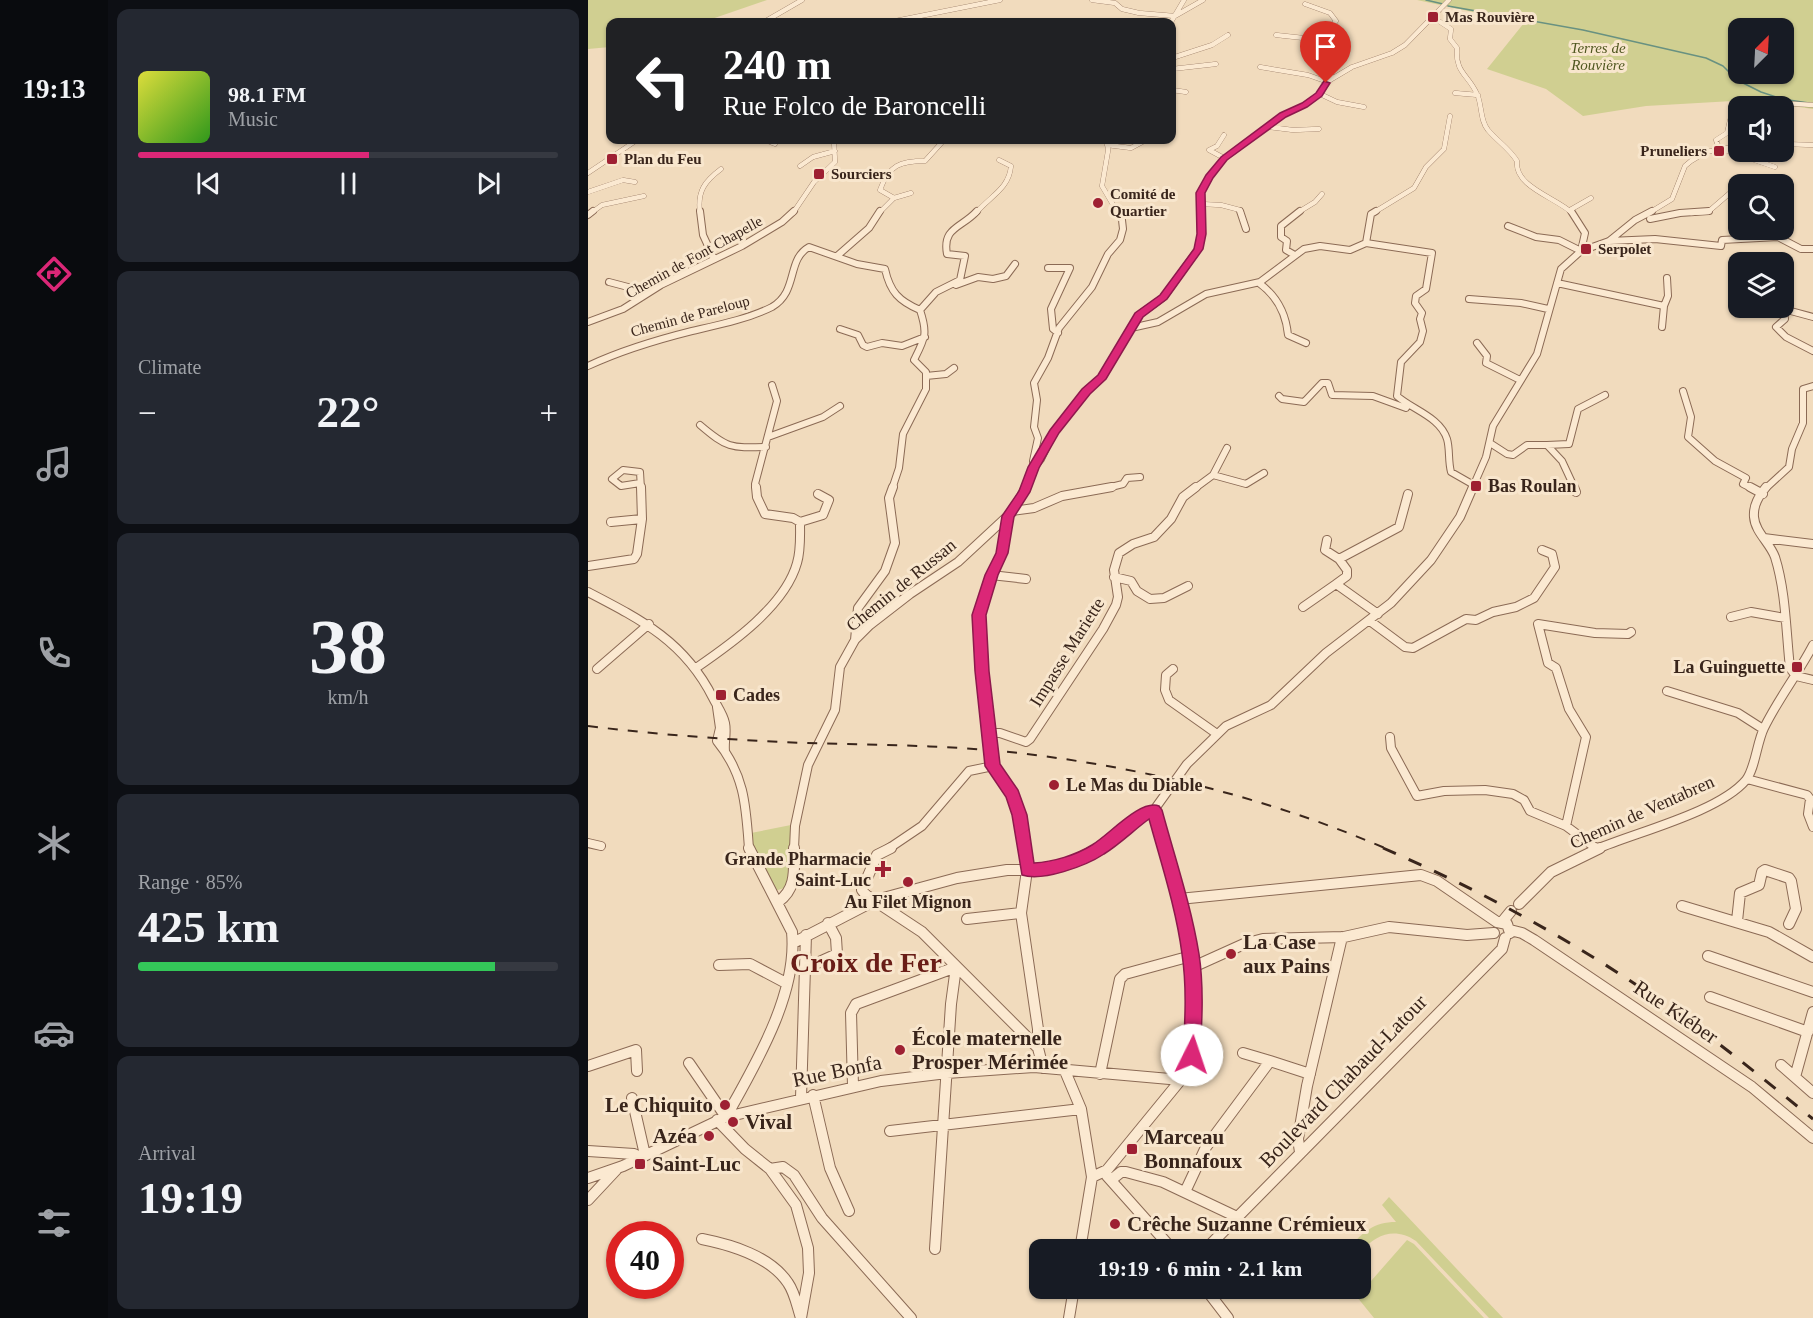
<!DOCTYPE html>
<meta charset="utf-8">
<style>
:root{--surface:#171b24;--page:#242831;--text:#f1f3f6;--muted:#9ea1a6;--line:#363941;--accent:#db2777}
body{margin:0;font-family:Georgia,serif;background:var(--page);color:var(--text);height:100vh;display:flex;flex-direction:column;font-size:22px;white-space:nowrap}
*{box-sizing:border-box;margin:0}
p{font-size:20px;color:var(--muted)}
.icon{flex:none;width:33px;height:33px;fill:none;stroke:currentColor;stroke-width:2;stroke-linecap:round;stroke-linejoin:round}
.map{position:relative;flex:1;overflow:hidden}
.panel{display:flex;flex-direction:column;gap:9px;padding:9px;background:#0d0f14;width:480px}
.panel>*{flex:none}
.top-card{position:absolute;left:18px;top:18px;width:570px;height:126px;border-radius:12px;box-shadow:0 2px 4px #0004;background:#202124;color:#fff;overflow:hidden}
.needle{width:39px;rotate:24deg}
.fabs{position:absolute;left:1140px;top:18px;display:grid;gap:12px}
.fabs a{display:grid;place-items:center;width:66px;height:66px;border-radius:12px;background:var(--surface);box-shadow:0 2px 4px #0004;font-size:30px}
.speed{position:absolute;left:18px;top:1221px;display:flex;gap:12px;font-size:30px;font-weight:700;text-align:center}
.speed>*{display:grid;place-content:center;width:78px;height:78px;border-radius:50%;background:var(--surface);box-shadow:0 2px 4px #0004;line-height:1}
.speed .limit{border:9px solid #d22;background:#fff;color:#111}
.pin{position:absolute;display:grid;place-items:center;width:51px;height:51px;color:#fff;margin:-62px -26px;border-radius:50% 50% 50% 0;rotate:-45deg;box-shadow:0 0 6px #0007}
.pin .icon{rotate:45deg}
.me{position:absolute;width:66px;margin:-33px;rotate:4deg;stroke-linejoin:round;filter:drop-shadow(0 0 4px #0008)}
.turn{display:flex;align-items:center;gap:21px;height:126px;padding:0 18px;font-size:27px}
.turn .icon{width:78px;height:78px;stroke-width:2.5}
.turn b{display:block;font-size:42px;line-height:51px}
.big{font-size:45px;font-weight:700;line-height:1.1}
.panel .tile{flex:1;display:flex;flex-direction:column;justify-content:center;gap:9px;min-width:0;padding:0 21px;border-radius:12px;background:var(--page)}
.panel .dial{align-items:center;gap:0}
.dial b{font-size:78px;line-height:1}
.song{display:flex;align-items:center;gap:18px}
.cover{width:72px;height:72px;border-radius:9px;background:linear-gradient(135deg,hsl(60 70% 55%),hsl(110 70% 35%))}
.played{height:6px;border-radius:3px;background:linear-gradient(90deg,var(--accent) 55%,var(--line) 55%)}
.keys{display:flex;justify-content:space-around;direction:ltr}
.heat{display:flex;justify-content:space-between;align-items:center;font-size:33px;direction:ltr}
.charge{height:9px;border-radius:4px;background:linear-gradient(90deg,#34c759 85%,var(--line) 0)}
.trip{position:absolute;left:441px;top:1239px;width:342px;height:60px;border-radius:12px;background:var(--surface);box-shadow:0 2px 4px #0004;font-weight:700;line-height:60px;text-align:center}
main{display:flex;flex:1;min-height:0}
.dock{display:flex;flex-direction:column;width:108px;justify-content:space-around;align-items:center;background:#090b0e;color:var(--muted)}
.dock .icon{width:42px;height:42px}
.dock .current{color:var(--accent)}
.dock b{font-size:27px;color:var(--text)}
.map>svg:first-child{display:block}
.green{fill:#d0cf91;fill-rule:evenodd}
.lines{fill:none;stroke-linecap:round;stroke-linejoin:round}
.stream{stroke:#689181;stroke-width:1.5}
.minor-far3-casing{stroke:#8b6a55;stroke-width:5}
.minor-far2-casing{stroke:#8b6a55;stroke-width:8}
.minor-far1-casing{stroke:#8b6a55;stroke-width:10}
.minor-casing{stroke:#8b6a55;stroke-width:12}
.minor-far3{stroke:#fbe9d1;stroke-width:4.5}
.minor-far2{stroke:#fbe9d1;stroke-width:6}
.minor-far1{stroke:#fbe9d1;stroke-width:8}
.minor{stroke:#fbe9d1;stroke-width:10}
.rail-far1{stroke:#39251b;stroke-width:2;stroke-dasharray:10 10;stroke-linecap:butt}
.rail{stroke:#39251b;stroke-width:3;stroke-dasharray:14 14;stroke-linecap:butt}
.minor-bridge-casing{stroke:#8b6a55;stroke-width:10;stroke-linecap:butt}
.minor-bridge{stroke:#fbe9d1;stroke-width:8}
.route{fill:#db2777;stroke:#8e194d;stroke-width:1.5}
.poi-dot{fill:#9e2032;stroke:#f8e6cd;stroke-width:2}
.labels{text-anchor:middle;dominant-baseline:central;stroke-width:6;stroke-linejoin:round;paint-order:stroke}
.far-poi-label{font-size:15px;font-weight:bold;fill:#39251b;stroke:#f8e6cd;text-anchor:start}
.far-park-label{font-size:15px;font-style:italic;fill:#505720;stroke:#f8e6cd}
.far-street-label{font-size:15px;fill:#39251b;stroke:#f8e6cd}
.poi-label{font-size:18px;font-weight:bold;fill:#39251b;stroke:#f8e6cd;text-anchor:start}
.street-label{font-size:18px;fill:#39251b;stroke:#f8e6cd}
.near-poi-label{font-size:21px;font-weight:bold;fill:#39251b;stroke:#f8e6cd;text-anchor:start}
.near-street-label{font-size:21px;fill:#39251b;stroke:#f8e6cd}
.near-district-label{font-size:28px;font-weight:bold;fill:#691d17;stroke:#f8e6cd}
</style>
<main>
<nav class="dock">
<b>19:13</b>
<svg class="icon current" aria-label="directions" viewBox="0 0 24 24"><path d="M12 3l9 9-9 9-9-9zM9 14v-3h6M13 9l2 2-2 2"/></svg>
<svg class="icon" aria-label="music" viewBox="0 0 24 24"><path d="M9 18V5l10-2v13"/><circle cx="6" cy="18" r="3"/><circle cx="16" cy="16" r="3"/></svg>
<svg class="icon" aria-label="phone" viewBox="0 0 24 24"><path d="M5 4h4l2 5-3 2q2 4 5 5l2-3 5 2v4C11 20 4 13 5 4z"/></svg>
<svg class="icon" aria-label="climate" viewBox="0 0 24 24"><path d="M12 3v18M4 7l16 10M4 17L20 7"/></svg>
<svg class="icon" aria-label="car" viewBox="0 0 24 24"><path d="M5 17H2v-5l4-1 3-4h7l3 4 3 1v5h-3M9 17h6M6 11h13"/><circle cx="7" cy="17" r="2"/><circle cx="17" cy="17" r="2"/></svg>
<svg class="icon" aria-label="filters" viewBox="0 0 24 24"><path d="M4 7h16M4 17h16"/><circle cx="9" cy="7" r="2"/><circle cx="15" cy="17" r="2"/></svg>
</nav>
<section class="panel">
<div class="tile">
<div class="song"><i class="cover"></i><div><b>98.1 FM</b><p>Music</p></div></div>
<div class="played"></div>
<div class="keys"><svg class="icon" aria-label="previous" viewBox="0 0 24 24"><path d="M18 5L8 12l10 7zM5 5v14"/></svg><svg class="icon" aria-label="pause" viewBox="0 0 24 24"><path d="M8 5v14M16 5v14"/></svg><svg class="icon" aria-label="next" viewBox="0 0 24 24"><path d="M6 5l10 7-10 7zM19 5v14"/></svg></div>
</div>
<div class="tile"><p>Climate</p>
<div class="heat"><a>−</a><b class="big">22°</b><a>+</a></div>
</div>
<div class="tile dial"><b>38</b><p>km/h</p></div>
<div class="tile"><p>Range · 85%</p><b class="big">425 km</b><div class="charge"></div></div>
<div class="tile"><p>Arrival</p><b class="big">19:19</b></div>
</section>
<div class="map">
<svg width="1225" height="1318" viewBox="0 0 1225 1318">
<rect width="100%" height="100%" fill="#f1dbbd"/>
<!-- green -->
<path class="green" d="M0 0H179L115 22H22V47L0 49Z
M829 0H1225V109L1162 100 1058 106 995 116 958 89 899 69 936 23ZM1150 28H1196V74H1150Z
M203 825 202 886 187 891 164 854 163 833Z
M801 1197 915 1318H901L828 1241C807 1227 788 1234 773 1252L772 1250 761 1249C774 1232 786 1222 808 1222L794 1205Z
M819 1240 826 1244 896 1318H786L769 1297Z"/>
<g class="lines">
<!-- stream -->
<path class="stream" d="M838 0 855 4
M860 6 995 30 1118 58 1135 66 1149 80 1173 92 1194 99 1221 103"/>
<defs>
<path id="minor-far3" d="M504 0 527 3 534 9 551 13 587 16
M717 4 742 13 748 21 739 31 737 45 748 47 742 80
M587 16 615 0
M846 18 863 29 862 39 869 48C867 73 880 74 889 94 894 104 892 121 900 130 909 141 921 148 929 161 926 187 969 198 984 213
M176 22 214 0
M302 22 412 0
M583 22 596 0
M688 35 725 39 728 45H737
M584 58 624 45 640 35
M672 67 720 75 740 82
M584 69 628 64
M584 90 598 92
M867 93 890 95
M732 94 749 102 776 107
M1158 106 1172 102 1225 105
M1150 112 1142 120 1139 133 1128 140 1131 148 1187 167
M681 127 705 130 731 129
M636 135 629 146 621 150 636 158
M166 140H172
M177 140 187 144
M519 140 520 151 514 186 530 213
M1196 144 1225 145
M519 145 543 148 558 140
M212 166 225 157 247 151
M0 173 49 140
M0 192 35 180 47 182
M306 198 323 193
M612 204 633 205 652 210 653 213
M982 210 1003 198
M3 213 14 205 56 196
M112 213C109 191 117 181 133 169
M205 213 226 182 247 162 246 140
M291 213 306 198 292 190C301 165 312 161 337 161L356 140
M388 213C402 196 421 189 423 166L411 160
M612 213V193L630 164 695 115 717 105 732 94 742 80 764 67 804 53 817 45 861 0
M709 213 727 202 734 194
M785 213 826 188 838 167 856 149 862 116
M1061 213 1084 199 1097 166 1103 161 1118 152 1150 146
M1103 213 1120 212 1142 193"/>
<path id="minor-far2" d="M112 211 115 235 126 259
M652 211 658 229
M0 215 5 211
M1062 219 1092 213 1121 211
M920 226 948 237 971 240 993 251 997 233 983 211
M1021 241 1067 239 1133 246 1134 240 1190 237 1213 249H1225
M778 243 844 253 838 289 828 296 827 303 834 313 832 319 835 331 832 342 813 362 809 396C825 410 852 417 859 439 862 449 860 461 863 472L884 484
M705 254 698 250 699 241 693 237V226L712 211
M249 256 281 228 292 211
M460 268H482L463 309 465 329 470 333
M21 282 40 287 47 301
M671 283C689 296 698 313 700 335L718 343
M969 283 1076 306 1074 327
M368 285 390 277 405 279 418 276 427 264
M881 299 933 303 960 309
M1076 306 1080 296 1079 278
M332 310 348 292 372 280 377 256 359 254C354 227 374 228 389 211
M1225 317 1199 310 1196 312 1197 319 1188 327 1198 337 1225 351
M0 322 35 309 73 285 154 246 194 222 206 211
M543 328 570 322 618 294 672 282 716 249 732 246 762 250 778 243 783 214 788 211
M252 329 270 335 275 345 279 347 294 343 314 346 337 337
M889 343 899 356 898 363 932 380
M0 366C34 350 68 340 104 331 130 325 160 319 184 307 211 291 198 260 221 247L269 264 297 269C302 292 311 301 332 310 340 334 337 338 326 360L338 372V389L315 434 311 468 304 489
M338 376 358 374 366 368
M1095 391 1103 417 1100 437 1127 461 1158 478 1155 484 1165 489
M691 396 694 399 716 402 734 383H740L744 395 785 396 818 408
M112 425C139 448 142 448 178 447
M180 437 235 417 252 406
M902 443 919 454 925 455 939 445H959L974 461 987 489
M959 445 981 444 990 409 1017 395
M446 467 453 459 466 432 498 391 514 377 551 315 576 297 610 249 613 234 612 211
M625 475 639 448
M52 483 33 486 24 479 35 470 52 472 53 489
M168 489 167 484 189 401 184 385
M437 489 446 467 445 461 450 438 446 427 449 400 446 383 460 358 471 328 504 287 520 254 532 240 535 229 534 220 529 211
M515 489 535 484 539 478 552 477
M606 489 625 475 658 484 676 473
M884 489 898 457 905 426 949 354 973 269 993 251 1021 241 1047 220 1064 211
M1177 489 1201 467 1204 449 1215 423V389L1225 386"/>
<path id="minor-far1" d="M986 487 988 492
M1162 487 1175 494
M1178 487C1171 496 1165 505 1166 517 1167 532 1182 543 1187 557 1198 592 1198 632 1202 668L1208 676
M425 511 446 508 474 496 524 487
M23 522 54 519
M212 522 235 515 241 500 230 494
M1176 538 1225 544
M739 540 737 550 751 559
M0 566 46 559 49 554 54 519 53 487
M403 575 438 579
M526 577 543 581 549 591 562 599 576 598 600 586
M748 584 759 576V570L751 559 811 527 820 494
M0 592C54 620 97 642 125 698 129 706 135 714 137 723 139 732 136 742 137 751
M715 607 748 584 790 614
M1143 617 1163 612 1197 618
M782 621 817 647 825 648 878 619 888 620 905 612 928 607 946 598 967 567 964 554 954 550
M267 640 270 608 297 571 307 543 301 498 305 487
M108 668C143 644 197 606 209 563 213 550 212 536 212 522L205 518 177 514 169 497 168 487
M9 669 61 624
M585 669 578 675 577 690 581 700 629 734
M1208 676 1225 680
M1079 691 1150 713 1175 729
M129 707 132 728 129 741C157 775 158 807 161 849
M400 733H412L438 742 442 739 515 629 528 605 530 597 526 570 531 553 545 544 566 537 583 519 595 497 608 487
M401 735 391 615 403 575 414 553 420 516
M802 737 803 748 829 796 856 791 897 790 925 794 936 800 942 811 978 826 1009 849
M1159 779 1219 795 1222 799 1220 814 1225 827
M566 810 599 764 638 726 683 705 738 653 803 603 843 560 872 517 885 487
M566 810 577 849
M978 826 998 737 981 709 968 668 960 663 950 624 1007 633 1040 634 1043 632
M0 843 13 846
M206 849 207 826 220 765 247 710 252 667 267 640 282 625 322 594 370 562 425 511 438 487
M300 849 334 826 381 771 405 766C429 799 431 809 436 849
M510 849 555 814 566 810
M1009 849C1049 832 1131 812 1158 780 1167 769 1169 742 1176 728 1190 699 1210 674 1225 645"/>
<path id="minor" d="M303 848 289 855 274 890 278 895 334 932 450 1048
M436 848 439 870 433 913 450 1029V1048
M1007 848 1009 849
M591 899 833 875 849 881 909 922 919 924 922 933
M190 902C209 889 206 869 206 848
M931 904 963 872 1012 848
M1094 906 1181 932 1225 957
M379 919 433 913
M1149 921 1152 893 1171 885 1174 872 1177 870 1201 878 1203 881 1208 909 1201 924
M914 922 923 911
M922 930 934 933 946 940 1164 1087 1225 1138
M205 943 288 900 369 878 419 870H453L481 863 512 848
M1120 956 1225 992
M218 963H229L249 954 248 938 240 923
M131 965 162 964 198 983
M605 967 656 944 675 939 756 937 801 927 879 935 906 933
M1122 997 1220 1032
M450 1048 455 1068
M655 1053 682 1061
M101 1063 138 1117
M1193 1065 1225 1093
M0 1066 48 1050 49 1071
M477 1071 493 1109 504 1177 492 1250
M512 1074 532 979 537 974 603 956
M1207 1077 1225 1012
M265 1086 263 1013 268 1004 368 967
M225 1095 242 1168 261 1211
M44 1098 57 1155
M213 1098 218 935
M138 1117C167 1065 210 994 204 932L161 848
M129 1120 157 1149 182 1169 208 1205 220 1248 221 1273 213 1318
M302 1131 493 1109
M0 1151 46 1154 54 1158
M712 1152 710 1139 719 1086 754 937
M182 1169 195 1167 206 1175 234 1218 323 1318
M519 1176 585 1250
M504 1177 519 1170 600 1071 605 1038 604 972 593 906 577 848
M0 1178 35 1166 138 1117 293 1081 359 1073 446 1067 593 1080
M523 1180 533 1172H538L575 1182 649 1217
M597 1192 618 1147 682 1061 722 1074
M0 1200 29 1169
M114 1239C144 1245 182 1256 200 1283 207 1293 209 1306 213 1318
M347 1249 363 1004 368 967
M617 1250 914 949 917 938
M617 1288 640 1318
M481 1318 486 1288"/>
</defs>
<!-- minor-far3 casing -->
<use href="#minor-far3" class="minor-far3-casing"/>
<!-- minor-far2 casing -->
<use href="#minor-far2" class="minor-far2-casing"/>
<!-- minor-far1 casing -->
<use href="#minor-far1" class="minor-far1-casing"/>
<!-- minor casing -->
<use href="#minor" class="minor-casing"/>
<!-- minor-far3 -->
<use href="#minor-far3" class="minor-far3"/>
<!-- minor-far2 -->
<use href="#minor-far2" class="minor-far2"/>
<!-- minor-far1 -->
<use href="#minor-far1" class="minor-far1"/>
<!-- minor -->
<use href="#minor" class="minor"/>
<!-- rail-far1 -->
<path class="rail-far1" d="M0 726C72 735 145 740 217 743 288 745 360 745 431 753 558 768 681 798 799 849"/>
<!-- rail -->
<path class="rail" d="M795 848C883 886 967 931 1047 984 1110 1025 1167 1072 1225 1119"/>
<defs>
<path id="minor-bridge" d="M402 742 405 766"/>
</defs>
<!-- minor-bridge casing -->
<use href="#minor-bridge" class="minor-bridge-casing"/>
<!-- minor-bridge -->
<use href="#minor-bridge" class="minor-bridge"/>
</g>
<!-- route -->
<path class="route" d="M736 81 742 83 734 96 719 107 698 117 639 160 625 178 617 193 618 234 615 249 579 299 555 317 518 379 502 394 471 433 451 468 442 492 426 517 420 553 410 575 398 615 401 671 412 764 430 790 439 815 446 863C465 862 488 855 504 845 521 835 552 799 571 806L574 810C587 858 603 905 611 954 616 987 614 1022 612 1055L610 1061 604 1064 597 1061 595 1055C597 1022 599 987 594 954 588 908 573 863 561 819 546 830 532 844 516 854 498 866 454 882 434 875L424 815 418 797 397 766 387 671 384 615 397 575 408 553 414 516 431 491 440 467 462 430 494 389 510 375 547 313 572 295 606 249 609 234 608 193 618 175 633 157 692 113 714 103 728 93Z"/>
<!-- markers -->
<g class="poi-dot">
<rect x="839" y="11" width="12" height="12" rx="3"/>
<rect x="1125" y="145" width="12" height="12" rx="3"/>
<rect x="18" y="153" width="12" height="12" rx="3"/>
<rect x="225" y="168" width="12" height="12" rx="3"/>
<circle cx="510" cy="203" r="6"/>
<rect x="992" y="243" width="12" height="12" rx="3"/>
<rect x="882" y="480" width="12" height="12" rx="3"/>
<rect x="1203" y="661" width="12" height="12" rx="3"/>
<rect x="127" y="689" width="12" height="12" rx="3"/>
<circle cx="466" cy="785" r="6"/>
<path d="M292 860h6v6h6v6h-6v6h-6v-6h-6v-6h6z"/>
<circle cx="320" cy="882" r="6"/>
<circle cx="643" cy="954" r="6"/>
<circle cx="312" cy="1050" r="6"/>
<circle cx="137" cy="1105" r="6"/>
<circle cx="145" cy="1122" r="6"/>
<circle cx="121" cy="1136" r="6"/>
<rect x="538" y="1143" width="12" height="12" rx="3"/>
<rect x="46" y="1158" width="12" height="12" rx="3"/>
<circle cx="527" cy="1224" r="6"/>
</g>
<g class="labels">
<!-- far-poi labels -->
<g class="far-poi-label">
<text x="857" y="17">Mas Rouvière</text>
<text x="1119" y="151" text-anchor="end">Pruneliers</text>
<text x="36" y="159">Plan du Feu</text>
<text x="243" y="174">Sourciers</text>
<text x="522" y="194">Comité de<tspan x="522" dy="17">Quartier</tspan></text>
<text x="1010" y="249">Serpolet</text>
</g>
<!-- far-park labels -->
<g class="far-park-label">
<text x="1010" y="48">Terres de<tspan x="1010" dy="17">Rouvière</tspan></text>
</g>
<!-- far-street labels -->
<g class="far-street-label">
<text transform="translate(106 257) rotate(-29)">Chemin de Font Chapelle</text>
<text transform="translate(102 316) rotate(-15)">Chemin de Pareloup</text>
</g>
<!-- poi labels -->
<g class="poi-label">
<text x="900" y="486">Bas Roulan</text>
<text x="1197" y="667" text-anchor="end">La Guinguette</text>
<text x="145" y="695">Cades</text>
<text x="478" y="785">Le Mas du Diable</text>
<text x="283" y="859" text-anchor="end">Grande Pharmacie<tspan x="283" dy="21">Saint-Luc</tspan></text>
<text x="320" y="902" text-anchor="middle">Au Filet Mignon</text>
</g>
<!-- street labels -->
<g class="street-label">
<text transform="translate(313 585) rotate(-39)">Chemin de Russan</text>
<text transform="translate(479 652) rotate(-58)">Impasse Mariette</text>
<text transform="translate(1054 812) rotate(-24)">Chemin de Ventabren</text>
</g>
<!-- near-poi labels -->
<g class="near-poi-label">
<text x="655" y="942">La Case<tspan x="655" dy="24">aux Pains</tspan></text>
<text x="324" y="1038">École maternelle<tspan x="324" dy="24">Prosper Mérimée</tspan></text>
<text x="125" y="1105" text-anchor="end">Le Chiquito</text>
<text x="157" y="1122">Vival</text>
<text x="109" y="1136" text-anchor="end">Azéa</text>
<text x="556" y="1137">Marceau<tspan x="556" dy="24">Bonnafoux</tspan></text>
<text x="64" y="1164">Saint-Luc</text>
<text x="539" y="1224">Crêche Suzanne Crémieux</text>
</g>
<!-- near-street labels -->
<g class="near-street-label">
<text transform="translate(1088 1012) rotate(34)">Rue Kléber</text>
<text transform="translate(249 1071) rotate(-12)">Rue Bonfa</text>
<text transform="translate(755 1081) rotate(-46)">Boulevard Chabaud-Latour</text>
</g>
<!-- near-district labels -->
<g class="near-district-label">
<text x="278" y="962">Croix de Fer</text>
</g>
</g>
</svg>
<div class="fabs">
<a><svg class="needle" viewBox="-14 -14 28 28"><path d="M0-13l5 13h-10z" fill="#e53935"/><path d="M0 13l5-13h-10z" fill="#9ea1a6"/></svg></a>
<a><svg class="icon" aria-label="sound" viewBox="0 0 24 24"><path d="M4 9h4l5-4v14l-5-4H4zM17 9q2 3 0 6"/></svg></a>
<a><svg class="icon" aria-label="search" viewBox="0 0 24 24"><circle cx="10" cy="10" r="6"/><path d="M15 15l6 6"/></svg></a>
<a><svg class="icon" aria-label="layers" viewBox="0 0 24 24"><path d="M12 4l9 5-9 5-9-5zM3 14l9 5 9-5"/></svg></a>
</div>
<div class="speed"><div class="limit">40</div></div>
<div class="pin" style="left:738px;top:83px;background:#d93025"><svg class="icon" aria-label="arrive" viewBox="0 0 24 24"><path d="M6 21V4h12l-3 4 3 4H6"/></svg></div>
<svg class="me" style="left:604px;top:1055px" viewBox="-20 -20 40 40"><circle r="19" fill="#fff"/><path d="M0-13L10 11 0 6-10 11z" fill="#db2777"/></svg>
<div class="trip">19:19 · 6 min · 2.1 km</div>
<div class="top-card">
<div class="turn"><svg class="icon" aria-label="left" viewBox="0 0 24 24"><path d="M17 20v-9H6M10 6l-5 5 5 5"/></svg><div><b>240 m</b>Rue Folco de Baroncelli</div></div>
</div>
</div>
</main>
